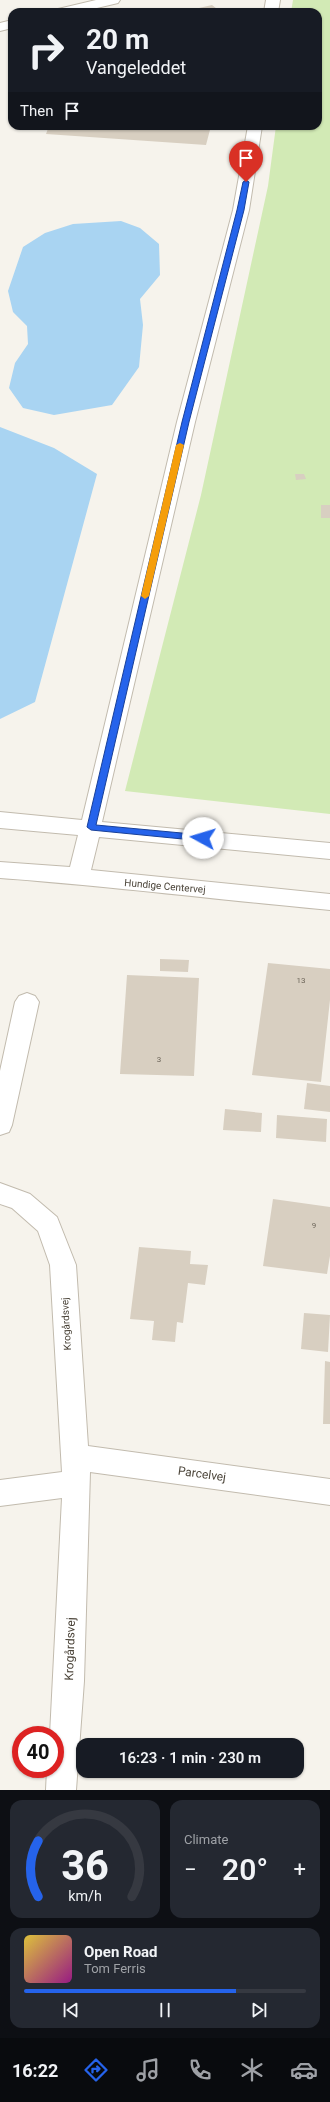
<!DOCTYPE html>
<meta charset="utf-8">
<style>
:root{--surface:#171b24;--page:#242831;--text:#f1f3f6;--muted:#9ea1a6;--line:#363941;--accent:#2563eb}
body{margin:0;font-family:Roboto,sans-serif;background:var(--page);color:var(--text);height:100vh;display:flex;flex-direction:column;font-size:15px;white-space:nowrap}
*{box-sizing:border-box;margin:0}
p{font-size:13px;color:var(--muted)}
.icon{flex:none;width:22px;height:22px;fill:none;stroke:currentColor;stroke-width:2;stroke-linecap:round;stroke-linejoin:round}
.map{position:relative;height:1790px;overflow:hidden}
.sheet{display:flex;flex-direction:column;gap:10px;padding:10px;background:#0d0f14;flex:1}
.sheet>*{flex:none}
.hud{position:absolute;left:8px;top:8px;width:314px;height:122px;border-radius:12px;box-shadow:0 1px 3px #0004;background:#171b24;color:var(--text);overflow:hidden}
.speed{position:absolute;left:12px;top:1726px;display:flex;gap:8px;font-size:20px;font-weight:700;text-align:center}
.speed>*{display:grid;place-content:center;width:52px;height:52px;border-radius:50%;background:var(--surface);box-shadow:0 1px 3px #0004;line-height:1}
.speed .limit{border:6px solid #d22;background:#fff;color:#111}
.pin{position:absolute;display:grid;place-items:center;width:34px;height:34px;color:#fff;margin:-41px -17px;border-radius:50% 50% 50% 0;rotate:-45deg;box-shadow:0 0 4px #0007}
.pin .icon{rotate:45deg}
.me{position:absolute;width:44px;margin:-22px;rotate:276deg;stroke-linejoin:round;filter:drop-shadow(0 0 3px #0008)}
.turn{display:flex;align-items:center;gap:14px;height:84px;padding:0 12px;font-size:18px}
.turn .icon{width:52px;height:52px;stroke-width:2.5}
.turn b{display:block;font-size:28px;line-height:34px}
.then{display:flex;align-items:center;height:38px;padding:0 12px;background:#0003;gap:8px;font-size:15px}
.big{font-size:30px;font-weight:600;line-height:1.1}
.sheet .widget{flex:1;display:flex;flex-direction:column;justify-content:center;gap:6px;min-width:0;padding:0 14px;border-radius:12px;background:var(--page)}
.sheet .dial{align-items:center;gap:0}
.dial svg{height:104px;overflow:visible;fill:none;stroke:var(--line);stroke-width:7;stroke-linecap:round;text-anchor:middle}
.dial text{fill:var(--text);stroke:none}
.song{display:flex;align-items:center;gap:12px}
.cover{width:48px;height:48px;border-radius:6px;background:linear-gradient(135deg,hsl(50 70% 55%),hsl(310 70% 35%))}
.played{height:4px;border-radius:2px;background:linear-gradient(90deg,var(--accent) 75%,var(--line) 75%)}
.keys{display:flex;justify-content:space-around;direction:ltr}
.heat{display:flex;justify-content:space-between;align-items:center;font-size:22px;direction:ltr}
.sheet .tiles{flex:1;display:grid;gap:10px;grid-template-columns:1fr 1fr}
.widget:last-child{grid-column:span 2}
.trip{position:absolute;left:76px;top:1738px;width:228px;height:40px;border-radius:12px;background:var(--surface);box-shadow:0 1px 3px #0004;font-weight:600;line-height:40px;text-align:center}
.tab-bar{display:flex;height:64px;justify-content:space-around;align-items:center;background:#090b0e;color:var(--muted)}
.tab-bar .icon{width:28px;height:28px}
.tab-bar .active{color:var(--accent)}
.tab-bar b{font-size:18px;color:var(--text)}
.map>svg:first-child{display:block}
.green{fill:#d2eab5}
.water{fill:#a9d4f2}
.building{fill:#d8cfc1}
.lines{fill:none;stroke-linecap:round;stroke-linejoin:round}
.minor-casing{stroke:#c2bbae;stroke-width:2}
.minor{fill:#fff;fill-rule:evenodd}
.route{fill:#2563eb;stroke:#184099}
.slow{fill:#f59e0b}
.labels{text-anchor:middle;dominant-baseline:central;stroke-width:3;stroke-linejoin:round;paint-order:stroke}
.number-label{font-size:8px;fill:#6e675b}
.street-label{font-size:10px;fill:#4b4439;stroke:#fff}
.near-street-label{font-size:12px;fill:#4b4439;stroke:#fff}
</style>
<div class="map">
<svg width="330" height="1790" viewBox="0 0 330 1790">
<rect width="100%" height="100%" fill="#f6f3ec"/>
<!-- green -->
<path class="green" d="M293 0H330V814L125 791 201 495 268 186 276 126H318V12H291Z"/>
<!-- water -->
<path class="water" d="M121 221 140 228 159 244 160 275 140 299 143 325 139 367 112 405 54 415 23 408 9 388 15 363 28 344 27 326 13 312 8 291 23 247 45 233 73 224Z
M0 427 54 448 97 474 35 702 0 719Z"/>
<!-- building -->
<path class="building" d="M212 5 221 12H186V11Z
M49 126H211L206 145 46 134Z
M295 474H304L306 479 296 480Z
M321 505H330V518H321Z
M160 959 189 960 188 972 160 971Z
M268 963 330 969V1000L321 1082 252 1075Z
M127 975 199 978 194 1076 120 1074Z
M307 1083 330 1086V1112L304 1109Z
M225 1109 262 1113 261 1132 223 1130Z
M277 1115 327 1119 326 1142 276 1138Z
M273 1199 330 1207V1256L327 1274 263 1266Z
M139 1247 191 1251 190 1264 208 1265 205 1285 188 1283 183 1323 177 1322 175 1342 152 1340 154 1321 130 1319Z
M304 1313 330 1315 328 1352 301 1349Z
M325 1361 330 1362V1424H323Z"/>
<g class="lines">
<defs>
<path id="minor" d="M96 0H120L118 3 80 12H56L58 9Z
M266 0H280L278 12H264Z
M12 20V28L0 31V23Z
M248 126H262L249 210 195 422 102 822 330 843V859L99 837 91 870 330 894V910C220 900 110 886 0 878V862L70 867 78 835 0 828V812L82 820 177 422 233 210Z
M27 993 35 996 39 1002 12 1125 9 1132 0 1135V1071L15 1002 19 996Z
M0 1183 30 1194 57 1217 76 1265 88 1446 330 1479V1505L90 1472 84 1681 76 1790H46L47 1769H55V1735H50L62 1498 0 1506V1480L62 1472 50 1265 38 1231 12 1208 0 1204Z"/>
</defs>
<!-- minor casing -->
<use href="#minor" class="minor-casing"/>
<!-- minor -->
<use href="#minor" class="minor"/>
</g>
<!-- route -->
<path class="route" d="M246 180 249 182 244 210 189 422 96 825 203 835 207 838 203 841 91 830 87 827 182 422 237 210 243 182Z"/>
<!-- slow -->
<path class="slow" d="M180 443 184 445 149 596 145 599 141 596 176 445Z"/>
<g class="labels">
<!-- number labels -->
<g class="number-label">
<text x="301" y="980">13</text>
<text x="159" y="1059">3</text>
<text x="314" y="1225">9</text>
</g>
<!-- street labels -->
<g class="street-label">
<text transform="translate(165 886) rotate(5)">Hundige Centervej</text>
<text transform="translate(66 1324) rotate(-93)">Krogårdsvej</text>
</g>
<!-- near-street labels -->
<g class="near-street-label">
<text transform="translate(202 1474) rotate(8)">Parcelvej</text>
<text transform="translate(70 1649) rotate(-88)">Krogårdsvej</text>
</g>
</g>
</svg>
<div class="speed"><div class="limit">40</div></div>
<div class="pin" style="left:246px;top:182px;background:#d93025"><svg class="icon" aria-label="arrive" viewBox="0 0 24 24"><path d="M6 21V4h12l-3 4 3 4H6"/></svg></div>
<svg class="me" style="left:203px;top:838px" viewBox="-20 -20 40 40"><circle r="19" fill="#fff"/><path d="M0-13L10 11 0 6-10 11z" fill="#2563eb"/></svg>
<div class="trip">16:23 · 1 min · 230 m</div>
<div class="hud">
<div class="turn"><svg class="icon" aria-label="right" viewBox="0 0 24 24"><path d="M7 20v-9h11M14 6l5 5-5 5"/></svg><div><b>20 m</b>Vangeleddet</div></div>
<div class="then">Then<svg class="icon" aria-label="arrive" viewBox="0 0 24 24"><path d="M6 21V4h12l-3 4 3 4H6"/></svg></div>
</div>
</div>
<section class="sheet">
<div class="tiles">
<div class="widget dial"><svg viewBox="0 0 100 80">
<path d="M14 69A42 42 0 1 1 86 69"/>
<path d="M14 69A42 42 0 0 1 14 26" stroke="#2563eb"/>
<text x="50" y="56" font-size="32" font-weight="700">36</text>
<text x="50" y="72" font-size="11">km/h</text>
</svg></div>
<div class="widget"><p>Climate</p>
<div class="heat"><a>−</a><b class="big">20°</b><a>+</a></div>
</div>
<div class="widget">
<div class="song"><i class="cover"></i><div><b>Open Road</b><p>Tom Ferris</p></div></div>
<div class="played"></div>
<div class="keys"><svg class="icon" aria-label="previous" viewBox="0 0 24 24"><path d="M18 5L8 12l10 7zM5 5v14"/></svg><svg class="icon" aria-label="pause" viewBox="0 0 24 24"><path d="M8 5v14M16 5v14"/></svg><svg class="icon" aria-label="next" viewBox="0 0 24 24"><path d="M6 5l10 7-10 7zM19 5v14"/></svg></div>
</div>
</div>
</section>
<nav class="tab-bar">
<b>16:22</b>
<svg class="icon active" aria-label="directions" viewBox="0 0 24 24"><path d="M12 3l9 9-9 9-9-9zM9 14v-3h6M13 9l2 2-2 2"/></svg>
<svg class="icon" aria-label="music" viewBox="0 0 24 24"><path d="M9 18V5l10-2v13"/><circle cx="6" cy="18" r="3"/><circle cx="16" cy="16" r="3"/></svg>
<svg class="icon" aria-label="phone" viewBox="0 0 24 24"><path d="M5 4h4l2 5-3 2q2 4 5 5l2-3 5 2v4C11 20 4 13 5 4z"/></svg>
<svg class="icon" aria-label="climate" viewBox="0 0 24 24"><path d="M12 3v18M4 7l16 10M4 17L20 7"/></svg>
<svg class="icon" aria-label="car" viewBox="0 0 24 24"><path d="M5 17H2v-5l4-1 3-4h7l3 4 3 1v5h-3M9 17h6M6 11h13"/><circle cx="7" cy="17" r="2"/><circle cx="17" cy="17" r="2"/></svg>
</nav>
